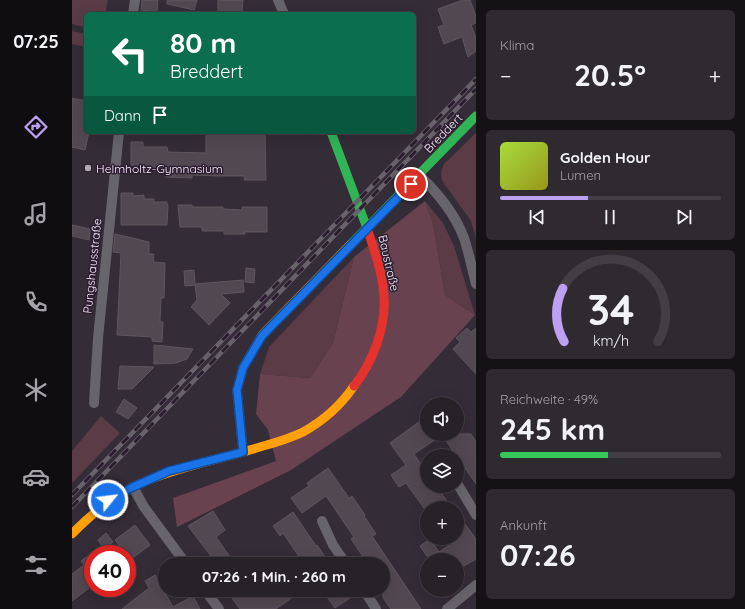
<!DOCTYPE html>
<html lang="de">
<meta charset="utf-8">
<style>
:root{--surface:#272128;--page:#2f2930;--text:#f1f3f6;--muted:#a4a3a8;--line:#433e45;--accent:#bca0f2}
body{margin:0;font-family:Quicksand,sans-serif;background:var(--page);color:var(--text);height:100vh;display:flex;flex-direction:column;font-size:15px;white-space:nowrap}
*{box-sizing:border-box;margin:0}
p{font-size:13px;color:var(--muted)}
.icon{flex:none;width:22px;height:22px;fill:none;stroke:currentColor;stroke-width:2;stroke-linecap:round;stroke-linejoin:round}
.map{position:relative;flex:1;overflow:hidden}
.sheet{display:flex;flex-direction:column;gap:10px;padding:10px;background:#151216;width:269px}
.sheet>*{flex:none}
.guide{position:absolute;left:12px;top:12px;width:332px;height:122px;border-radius:6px;box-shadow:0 4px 16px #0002,0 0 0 1px var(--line);background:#0b6e4f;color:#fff;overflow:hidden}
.tools{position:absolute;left:348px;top:397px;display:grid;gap:8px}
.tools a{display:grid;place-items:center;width:44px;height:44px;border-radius:50%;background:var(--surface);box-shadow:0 4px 16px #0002,0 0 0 1px var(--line);font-size:20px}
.speed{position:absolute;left:12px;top:545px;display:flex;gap:8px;font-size:20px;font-weight:700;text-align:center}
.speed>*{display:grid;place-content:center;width:52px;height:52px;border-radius:50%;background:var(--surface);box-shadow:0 4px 16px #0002,0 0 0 1px var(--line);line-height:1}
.speed .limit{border:6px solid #d22;background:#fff;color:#111}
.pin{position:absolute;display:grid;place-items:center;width:34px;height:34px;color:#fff;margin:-17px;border:2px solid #fff;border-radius:50%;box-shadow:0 1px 4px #0007}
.me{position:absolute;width:44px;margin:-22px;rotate:61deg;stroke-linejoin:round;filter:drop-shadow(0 0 3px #0008)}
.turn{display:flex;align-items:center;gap:14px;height:84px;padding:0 20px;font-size:18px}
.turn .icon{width:52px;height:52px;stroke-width:2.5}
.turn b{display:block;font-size:28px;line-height:34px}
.then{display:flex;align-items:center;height:38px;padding:0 20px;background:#0003;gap:8px;font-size:15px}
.big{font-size:30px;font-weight:800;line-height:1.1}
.sheet .card{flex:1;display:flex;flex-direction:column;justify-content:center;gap:6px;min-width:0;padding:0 14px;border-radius:6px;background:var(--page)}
.sheet .dial{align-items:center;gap:0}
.dial svg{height:104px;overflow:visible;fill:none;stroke:var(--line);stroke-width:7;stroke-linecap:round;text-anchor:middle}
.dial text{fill:var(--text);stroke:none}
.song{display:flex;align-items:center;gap:12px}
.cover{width:48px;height:48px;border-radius:6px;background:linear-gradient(135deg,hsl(80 70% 55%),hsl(60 70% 35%))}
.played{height:4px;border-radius:2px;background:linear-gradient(90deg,var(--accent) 40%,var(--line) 40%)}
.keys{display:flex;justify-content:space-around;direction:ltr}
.heat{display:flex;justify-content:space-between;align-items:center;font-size:22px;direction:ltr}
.charge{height:6px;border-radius:3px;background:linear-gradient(90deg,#34c759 49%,var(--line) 0)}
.trip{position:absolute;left:86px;top:557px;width:232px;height:40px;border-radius:20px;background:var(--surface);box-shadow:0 4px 16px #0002,0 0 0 1px var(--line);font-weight:800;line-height:40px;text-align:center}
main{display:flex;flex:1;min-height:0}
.tabs{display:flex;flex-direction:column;width:72px;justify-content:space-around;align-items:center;background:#100d10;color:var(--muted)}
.tabs .icon{width:28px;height:28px}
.tabs .active{color:var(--accent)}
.tabs b{font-size:18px;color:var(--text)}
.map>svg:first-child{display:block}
.green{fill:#5b3b46}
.forest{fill:#68424f}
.building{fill:#524851;stroke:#5e565e}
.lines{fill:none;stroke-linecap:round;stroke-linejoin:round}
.street{stroke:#68646c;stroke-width:10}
.fast{stroke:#30b455;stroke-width:9}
.slow{stroke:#ff9f0a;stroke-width:9}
.jam{stroke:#e5322d;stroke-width:9}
.rail-casing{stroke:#68636b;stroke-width:4.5}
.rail{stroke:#2c1e30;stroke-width:3;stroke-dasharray:9;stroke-linecap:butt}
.route-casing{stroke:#114b97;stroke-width:10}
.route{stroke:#1a73e8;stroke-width:7}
.poi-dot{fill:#b3aab6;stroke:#2c1e30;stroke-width:1.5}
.labels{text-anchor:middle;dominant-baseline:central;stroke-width:3;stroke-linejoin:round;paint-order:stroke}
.street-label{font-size:12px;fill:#f8eefb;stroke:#2c1e30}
.poi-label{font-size:12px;fill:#f8eefb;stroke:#2c1e30;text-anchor:start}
</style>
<main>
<nav class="tabs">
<b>07:25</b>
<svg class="icon active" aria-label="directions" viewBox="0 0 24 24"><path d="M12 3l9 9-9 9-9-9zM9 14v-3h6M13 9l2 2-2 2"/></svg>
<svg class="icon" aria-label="music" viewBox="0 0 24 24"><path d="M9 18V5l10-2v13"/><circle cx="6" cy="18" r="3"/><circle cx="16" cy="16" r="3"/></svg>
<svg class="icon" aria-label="phone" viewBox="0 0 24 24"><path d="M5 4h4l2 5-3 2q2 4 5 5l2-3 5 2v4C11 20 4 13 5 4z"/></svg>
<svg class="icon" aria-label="climate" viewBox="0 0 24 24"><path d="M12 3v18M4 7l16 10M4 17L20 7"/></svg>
<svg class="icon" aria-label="car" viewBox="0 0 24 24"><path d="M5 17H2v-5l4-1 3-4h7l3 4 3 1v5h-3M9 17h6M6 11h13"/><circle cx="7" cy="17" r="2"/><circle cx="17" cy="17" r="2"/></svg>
<svg class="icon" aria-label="filters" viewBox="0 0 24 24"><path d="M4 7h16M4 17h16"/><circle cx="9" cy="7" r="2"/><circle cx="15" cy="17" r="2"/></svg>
</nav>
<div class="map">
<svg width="404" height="609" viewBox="0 0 404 609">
<rect width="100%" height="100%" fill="#342c36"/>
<!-- green -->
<path class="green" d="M0 0H36L33 14H14V27L0 24Z
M0 31 14 34V47L0 44Z
M404 133V238L399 221 371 182C368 175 369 171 372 164Z
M353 201 371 223 382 246 403 315 373 295 361 223Z
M282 257 261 343 238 378 188 374 197 347Z
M29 416 48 433 0 483V451Z"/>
<!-- forest -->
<path class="forest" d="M353 201 361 223 373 295 403 315 329 397 219 470 105 527 101 498 204 461 196 430 184 414 188 374 238 378 261 343 282 257Z"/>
<!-- building -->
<path class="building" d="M70 0H86L85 12 69 10Z
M95 0H125L122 10 95 4Z
M146 0H171L170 14H146Z
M391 0H398L404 17V23L399 25 404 38V51L396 57 390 37 372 44 366 27 372 25 366 9Z
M0 98 14 101V132H17L13 150 0 147Z
M134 132H193L194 180H172L173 176H147L120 175V178L94 177V170H72V165H59V142H71V147H95L96 152 134 153Z
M49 193H61V196L72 195V199H82V202H95V205H96L95 225H49Z
M106 205H120V207H151V209L170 210V207H195V232H173V234H152V231H130V227H108Z
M0 225 18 229 17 240 0 236Z
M43 234 77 242V254H82L81 262 93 263 92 298H89L88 322H91L90 342 80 341V337L45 335 49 253 41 252Z
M174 268 183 269 182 283 173 282Z
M122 270 123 284 171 280 172 292 149 294 158 303 137 325 119 307 125 300 123 285 113 286 112 271Z
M395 328 399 332 404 328V374L381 349 388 342 384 338Z
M82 345 121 349 115 359 104 363 82 364Z
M48 366 82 367 60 389H46Z
M52 399 65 408 56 419 44 412Z
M355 416V434H399L404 442V484L370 435 342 454 355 473V486H364L380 508H352L334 483 327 487 319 475 334 465 318 443Z
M256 468 277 498 280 496 293 515 292 516 304 534 300 536 349 609H319L311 598V564H296L279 539 282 537 254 496 230 513 219 498 237 486 235 483Z
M141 511 153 530 144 537 163 564H128L139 556 116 526Z
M221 512 244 546 245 545 258 564H232L211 533 208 536 201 526Z
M385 513 404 539V559L392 566 388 560H355L357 559 348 546 358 539 367 552 385 540Z
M63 525 78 545 58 560 43 540Z
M34 533 41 542 32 549 26 540Z
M21 552V585L0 601V574L12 565 9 561Z
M83 575 101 607 121 596 128 609H50L77 588 73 581Z
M154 590H216L221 597 204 609H168Z
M250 590H276L281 596 263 608Z"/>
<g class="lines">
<!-- street -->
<path class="street" d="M206 0 212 14
M61 14 63 0
M347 175C366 193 383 214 392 238 397 253 400 269 404 284
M22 403 26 338 47 132
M385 483 404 515
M61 487 72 507 114 564
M250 521 261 545 274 564
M133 590 147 609
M292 590 304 609
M375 609 404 585"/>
<!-- fast -->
<path class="fast" d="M259 132 295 228
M279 244 404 116"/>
<!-- slow -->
<path class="slow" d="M171 452 165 390 171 368 190 335 279 244
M0 534C23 510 48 491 79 479 114 465 152 458 188 447 202 443 217 439 231 432 251 421 269 405 282 386"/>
<!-- jam -->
<path class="jam" d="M282 386C301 362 314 327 312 297 311 274 302 250 295 228"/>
<defs>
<path id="rail" d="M0 495 404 79
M0 507 404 89"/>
</defs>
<!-- rail casing -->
<use href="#rail" class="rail-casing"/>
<!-- rail -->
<use href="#rail" class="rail"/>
</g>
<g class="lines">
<defs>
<path id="route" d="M36 500 61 487 97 471 171 452 165 390 171 368 190 336 339 184"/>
</defs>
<!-- route casing -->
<use href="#route" class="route-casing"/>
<!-- route -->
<use href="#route" class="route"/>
</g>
<!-- markers -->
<circle class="poi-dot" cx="16" cy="168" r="4"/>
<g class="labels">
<!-- street labels -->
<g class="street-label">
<text transform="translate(371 133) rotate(-46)">Breddert</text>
<text transform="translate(317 263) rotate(77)">Baustraße</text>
<text transform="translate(20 266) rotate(-84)">Pungshausstraße</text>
</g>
<!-- poi labels -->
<g class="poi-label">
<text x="24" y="168">Helmholtz-Gymnasium</text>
</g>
</g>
</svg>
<div class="tools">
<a><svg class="icon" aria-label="sound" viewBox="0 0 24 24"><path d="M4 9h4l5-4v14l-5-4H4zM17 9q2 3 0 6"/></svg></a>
<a><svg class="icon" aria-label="layers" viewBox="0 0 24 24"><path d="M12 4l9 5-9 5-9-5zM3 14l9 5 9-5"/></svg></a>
<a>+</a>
<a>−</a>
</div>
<div class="speed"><div class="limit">40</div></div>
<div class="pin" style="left:339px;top:184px;background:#d93025"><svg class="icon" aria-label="arrive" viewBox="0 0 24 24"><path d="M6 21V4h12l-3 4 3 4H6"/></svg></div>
<svg class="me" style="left:36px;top:500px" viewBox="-20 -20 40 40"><circle r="17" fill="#1a73e8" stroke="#fff" stroke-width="3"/><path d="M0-11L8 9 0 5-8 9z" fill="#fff"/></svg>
<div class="trip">07:26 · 1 Min. · 260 m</div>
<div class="guide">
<div class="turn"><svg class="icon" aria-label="left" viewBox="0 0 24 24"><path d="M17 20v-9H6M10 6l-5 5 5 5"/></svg><div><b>80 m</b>Breddert</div></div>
<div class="then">Dann<svg class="icon" aria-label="arrive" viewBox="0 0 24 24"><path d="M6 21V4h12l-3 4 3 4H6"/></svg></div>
</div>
</div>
<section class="sheet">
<div class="card"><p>Klima</p>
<div class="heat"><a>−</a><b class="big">20.5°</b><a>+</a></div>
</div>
<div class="card">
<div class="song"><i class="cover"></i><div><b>Golden Hour</b><p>Lumen</p></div></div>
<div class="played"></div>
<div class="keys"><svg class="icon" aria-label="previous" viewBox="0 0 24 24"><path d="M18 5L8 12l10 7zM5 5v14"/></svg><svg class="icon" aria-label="pause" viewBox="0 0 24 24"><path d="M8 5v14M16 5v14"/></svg><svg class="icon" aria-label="next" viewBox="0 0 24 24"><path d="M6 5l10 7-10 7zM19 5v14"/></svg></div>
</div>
<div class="card dial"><svg viewBox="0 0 100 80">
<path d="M14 69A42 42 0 1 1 86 69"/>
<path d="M14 69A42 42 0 0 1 13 28" stroke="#bca0f2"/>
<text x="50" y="56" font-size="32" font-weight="700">34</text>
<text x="50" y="72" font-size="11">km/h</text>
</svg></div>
<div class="card"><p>Reichweite · 49%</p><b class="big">245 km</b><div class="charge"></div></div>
<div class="card"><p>Ankunft</p><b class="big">07:26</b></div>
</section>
</main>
